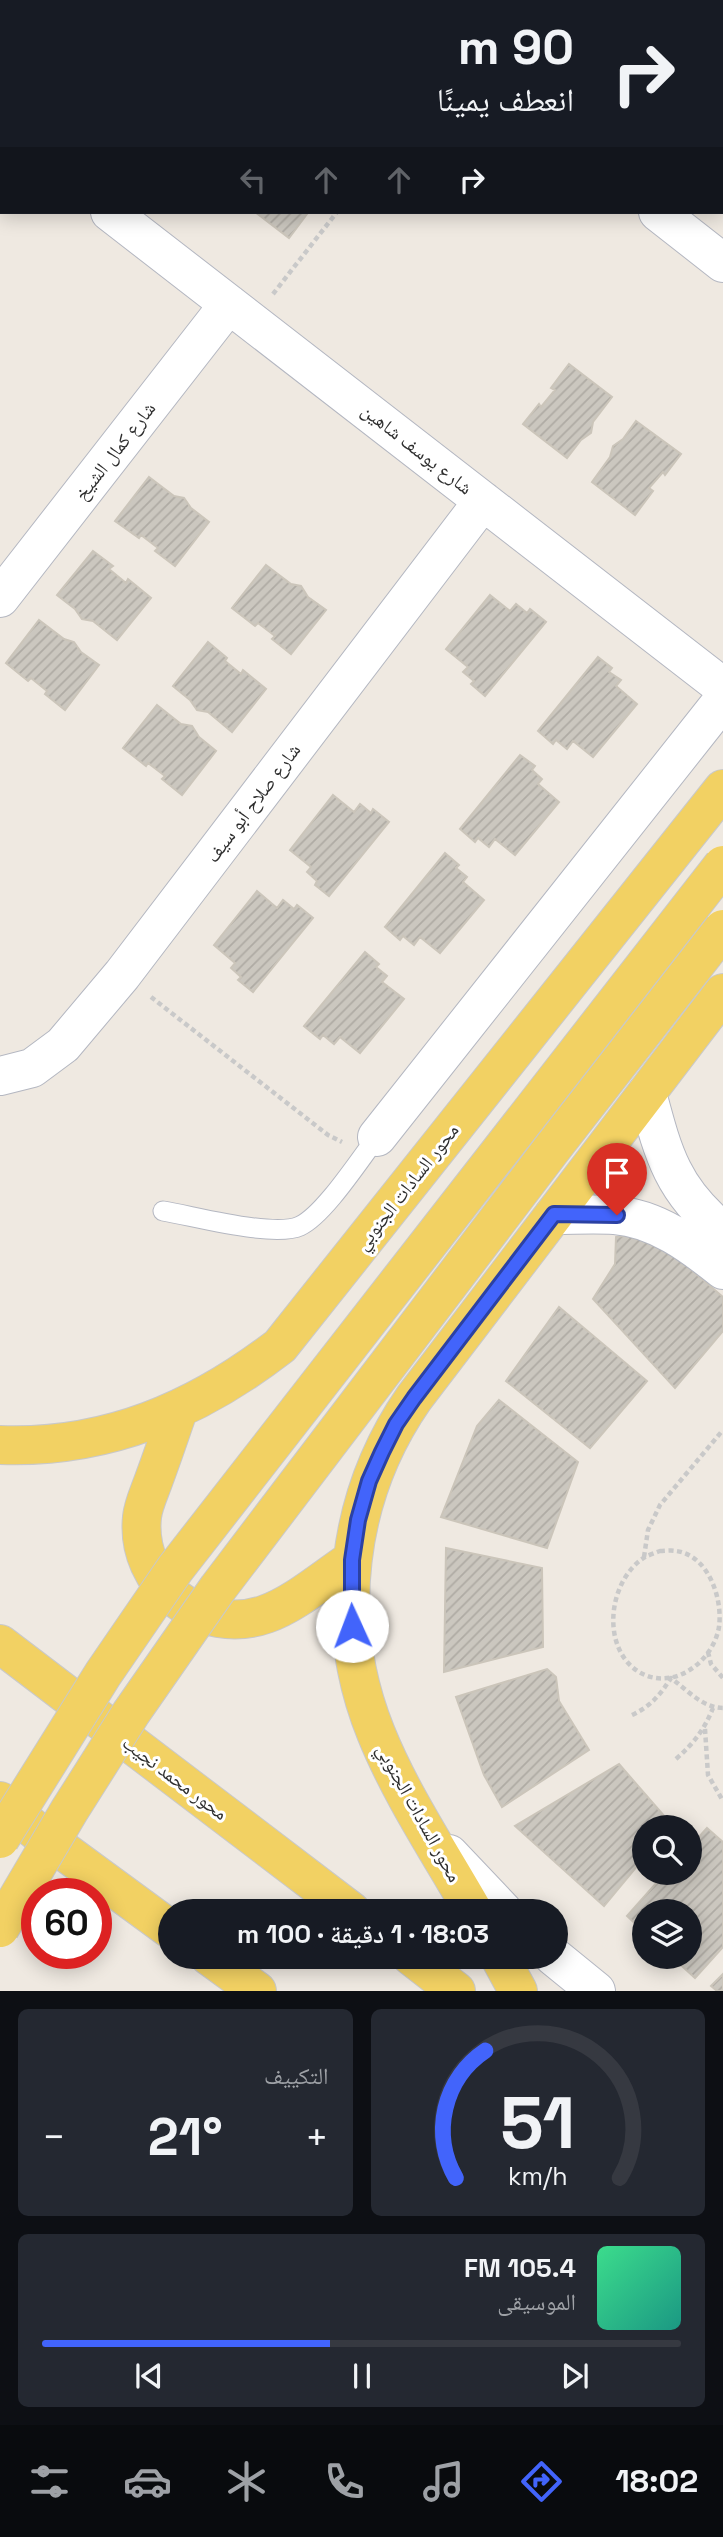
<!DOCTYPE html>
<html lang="ar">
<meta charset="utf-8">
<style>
:root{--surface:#171b24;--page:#242831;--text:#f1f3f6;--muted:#9ea1a6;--line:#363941;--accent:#4264fb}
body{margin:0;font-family:"Space Grotesk","Noto Naskh Arabic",sans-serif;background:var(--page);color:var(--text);direction:rtl;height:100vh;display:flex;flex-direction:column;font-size:26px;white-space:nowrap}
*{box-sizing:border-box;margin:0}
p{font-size:23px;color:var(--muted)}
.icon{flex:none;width:38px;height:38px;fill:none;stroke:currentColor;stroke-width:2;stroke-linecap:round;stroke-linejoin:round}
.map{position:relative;height:1991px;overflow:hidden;direction:ltr}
.sheet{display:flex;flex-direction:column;gap:18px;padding:18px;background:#0d0f14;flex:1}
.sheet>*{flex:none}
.hud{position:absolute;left:0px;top:0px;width:724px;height:214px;box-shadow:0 4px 18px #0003;direction:rtl;background:#171b24;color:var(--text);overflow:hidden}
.buttons{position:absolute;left:632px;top:1815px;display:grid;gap:14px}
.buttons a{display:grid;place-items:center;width:70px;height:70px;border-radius:50%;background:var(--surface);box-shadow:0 4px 18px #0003;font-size:35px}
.speed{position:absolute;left:21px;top:1878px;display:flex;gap:14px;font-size:35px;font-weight:700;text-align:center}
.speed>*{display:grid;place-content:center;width:91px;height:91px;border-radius:50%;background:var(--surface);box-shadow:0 4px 18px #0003;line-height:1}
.speed .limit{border:10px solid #d22;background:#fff;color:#111}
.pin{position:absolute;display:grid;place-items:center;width:60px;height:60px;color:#fff;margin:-72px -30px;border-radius:50% 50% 50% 0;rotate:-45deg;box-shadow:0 0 7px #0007}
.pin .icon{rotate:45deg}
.me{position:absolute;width:77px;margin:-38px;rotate:358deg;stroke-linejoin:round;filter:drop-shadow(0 0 5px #0008)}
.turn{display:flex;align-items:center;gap:24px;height:147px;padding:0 35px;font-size:32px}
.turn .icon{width:91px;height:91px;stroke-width:2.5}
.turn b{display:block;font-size:49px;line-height:60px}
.lanes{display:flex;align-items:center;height:66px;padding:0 35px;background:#0003;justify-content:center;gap:35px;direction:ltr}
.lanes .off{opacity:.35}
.big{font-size:52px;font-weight:600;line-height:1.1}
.sheet .tile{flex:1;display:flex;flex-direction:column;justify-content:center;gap:10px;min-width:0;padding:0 24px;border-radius:10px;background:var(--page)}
.sheet .dial{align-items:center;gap:0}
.dial svg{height:182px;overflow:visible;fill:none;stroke:var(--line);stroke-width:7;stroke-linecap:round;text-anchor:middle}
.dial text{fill:var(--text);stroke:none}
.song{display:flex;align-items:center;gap:21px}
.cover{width:84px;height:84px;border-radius:10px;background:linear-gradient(135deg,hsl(150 70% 55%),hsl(170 70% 35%))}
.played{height:7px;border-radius:4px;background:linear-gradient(90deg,var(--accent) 45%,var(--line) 45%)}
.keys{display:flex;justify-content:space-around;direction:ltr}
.heat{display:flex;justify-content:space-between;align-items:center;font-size:38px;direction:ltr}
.sheet .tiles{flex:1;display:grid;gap:18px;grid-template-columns:1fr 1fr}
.tile:last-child{grid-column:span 2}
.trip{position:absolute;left:158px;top:1899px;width:410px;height:70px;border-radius:35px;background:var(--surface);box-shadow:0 4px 18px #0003;font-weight:600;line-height:70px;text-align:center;direction:rtl}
.menu{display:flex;height:112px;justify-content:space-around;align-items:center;background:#090b0e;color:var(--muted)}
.menu .icon{width:49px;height:49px}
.menu .active{color:var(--accent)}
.menu b{font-size:32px;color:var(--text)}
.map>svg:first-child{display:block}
.building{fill:url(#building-hatch);stroke:#cbc5ba;stroke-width:2}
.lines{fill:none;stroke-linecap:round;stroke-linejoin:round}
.service-casing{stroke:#b4b7c1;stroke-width:21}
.minor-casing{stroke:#b4b7c1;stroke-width:40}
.tertiary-casing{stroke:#b4b7c1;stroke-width:40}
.primary-casing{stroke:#c9c9c9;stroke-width:40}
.path{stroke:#c9c9c9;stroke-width:4.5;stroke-dasharray:5 3.5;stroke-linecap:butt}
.service{stroke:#fff;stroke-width:19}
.minor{stroke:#fff;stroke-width:38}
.tertiary{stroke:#fff;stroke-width:38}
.primary{stroke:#f2d163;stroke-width:38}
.primary-bridge-casing{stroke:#c9c9c9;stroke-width:40;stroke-linecap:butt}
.primary-bridge{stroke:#f2d163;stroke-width:38}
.route-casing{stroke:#2b41a3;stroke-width:18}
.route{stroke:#4264fb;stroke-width:12}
.labels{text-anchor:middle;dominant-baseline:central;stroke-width:6;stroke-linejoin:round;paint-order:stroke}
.street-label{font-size:19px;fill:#2e2e2e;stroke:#fff}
</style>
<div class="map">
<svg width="723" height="1991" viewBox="0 0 723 1991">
<defs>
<pattern id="building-hatch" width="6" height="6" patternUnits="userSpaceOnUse" patternTransform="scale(1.75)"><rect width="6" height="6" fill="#cbc7bf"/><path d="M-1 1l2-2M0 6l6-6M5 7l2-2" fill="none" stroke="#afaba4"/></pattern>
</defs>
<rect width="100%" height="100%" fill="#efe9e1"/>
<!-- building -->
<path class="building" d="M285 0H336L338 2H283Z
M255 212H304L307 214 289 238Z
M569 364 612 397 593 422 591 433 581 440 567 458 523 424 539 404 541 407 555 390 551 388Z
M636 421 681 454 665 475 663 472 649 488 653 491 635 515 592 482 610 457 613 446 623 439Z
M149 477 174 496 184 498 191 508 209 522 175 566 155 551 158 548 141 535 139 538 115 521Z
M93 551 113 566 109 569 126 583 128 579 151 598 117 640 93 621 82 619 75 609 57 595Z
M266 565 291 584 301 586 308 597 326 610 291 654 272 639 275 636 258 623 255 626 232 608Z
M490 595 510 611 516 604 527 613 530 609 546 622 485 696 471 684 474 681 463 672 468 667 446 649Z
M39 620 64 639 74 642 81 652 99 665 65 710 45 694 47 691 31 678 28 681 6 663Z
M208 642 227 658 225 661 241 674 243 670 266 689 232 732 208 712 197 710 190 700 173 686Z
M598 657 612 668 609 672 621 680 616 686 637 704 593 757 573 741 567 749 556 740 553 744 538 731Z
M157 705 181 724 192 726 199 737 216 751 182 795 162 779 165 776 148 763 146 766 123 748Z
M520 755 535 766 532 770 542 779 538 784 559 802 515 855 495 839 489 847 478 838 475 842 460 829Z
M333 795 354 812 360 804 371 813 373 809 389 822 329 896 315 885 317 881 307 872 311 867 290 850Z
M445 853 459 865 456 868 467 877 463 882 484 900 440 953 420 937 414 945 403 936 400 940 385 927Z
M257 891 277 908 283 900 294 909 297 905 313 918 253 992 238 980 241 977 231 968 235 963 214 945Z
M365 952 379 964 376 967 387 976 382 982 404 999 360 1053 340 1037 334 1044 323 1035 320 1039 304 1026Z
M635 1234 659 1242 723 1297V1331L675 1388 593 1299 615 1264 616 1237Z
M559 1307 647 1381 590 1448 506 1381Z
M499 1400 578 1462 547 1548 441 1517 477 1426Z
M446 1548 542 1568 543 1647 444 1672Z
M547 1669 556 1677 559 1701 589 1750 502 1807 484 1775 456 1697Z
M619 1764 672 1825 644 1827V1858L604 1906 515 1826Z
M707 1828 723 1842V1947L695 1978 671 1956H690V1911H644V1932L627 1916 666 1872H690V1847Z
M723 1974V1991H717L711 1986Z"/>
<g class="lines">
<defs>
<path id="service" d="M163 1211C194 1216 274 1238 300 1226 324 1215 360 1159 377 1137"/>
<path id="minor" d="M393 0 395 2
M480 0 483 2
M0 149H2
M723 193V194
M110 212 723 687
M658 212 723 263
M0 598 229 304
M0 1076 32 1068 63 1045 122 975 483 501
M647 1093C663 1153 672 1190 723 1231
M377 1137 723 700
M554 1215C574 1215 594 1214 614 1215 656 1218 692 1245 723 1270"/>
<path id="tertiary" d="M449 1854 503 1911
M553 1956 596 1991"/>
<path id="primary" d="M178 1411C170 1434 162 1458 153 1482 149 1493 143 1506 142 1517 135 1585 202 1637 266 1614 295 1604 326 1577 352 1560
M0 1445C107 1449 197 1410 280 1346L723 789
M0 1644 351 1911
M0 1801 35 1830 170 1929
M473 1911C440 1853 401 1795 376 1733 331 1622 346 1496 414 1398L723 993
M209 1956 257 1991
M411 1956 456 1991
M499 1956 518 1991"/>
</defs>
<!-- service casing -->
<use href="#service" class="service-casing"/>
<!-- minor casing -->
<use href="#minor" class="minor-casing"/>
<!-- tertiary casing -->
<use href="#tertiary" class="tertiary-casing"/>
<!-- primary casing -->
<use href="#primary" class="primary-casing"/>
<!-- path -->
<path class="path" d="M273 294 337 212
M151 997 328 1135 342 1142
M660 1551C665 1551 671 1550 676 1551 708 1555 723 1598 719 1627 713 1662 673 1692 639 1672 600 1648 608 1580 645 1557 649 1555 655 1553 660 1551Z
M644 1557 648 1530 660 1505 723 1430
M708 1652 711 1664 723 1678
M632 1715C651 1706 660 1695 671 1678 687 1690 703 1708 723 1708
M705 1729 708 1775 723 1801
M676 1759C694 1743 704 1730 713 1708"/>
<!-- service -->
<use href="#service" class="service"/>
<!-- minor -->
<use href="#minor" class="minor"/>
<!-- tertiary -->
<use href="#tertiary" class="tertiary"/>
<!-- primary -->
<use href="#primary" class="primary"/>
<defs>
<path id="primary-bridge" d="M0 1839 103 1674 175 1569 723 865
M0 1928 69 1811 131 1713 218 1588 551 1150 723 929"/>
</defs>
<!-- primary-bridge casing -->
<use href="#primary-bridge" class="primary-bridge-casing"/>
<!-- primary-bridge -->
<use href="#primary-bridge" class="primary-bridge"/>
</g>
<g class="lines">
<defs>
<path id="route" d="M352 1626V1560L358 1520 369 1481 382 1452 396 1424 414 1398 554 1214 617 1215"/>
</defs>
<!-- route casing -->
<use href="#route" class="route-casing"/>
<!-- route -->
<use href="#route" class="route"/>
</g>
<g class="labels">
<!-- street labels -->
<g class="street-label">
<text transform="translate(417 449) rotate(38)">شارع يوسف شاهين</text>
<text transform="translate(115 451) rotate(-52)">شارع كمال الشيخ</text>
<text transform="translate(253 803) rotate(-53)">شارع صلاح أبو سيف</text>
<text transform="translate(407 1187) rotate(-52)">محور السادات الجنوبي</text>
<text transform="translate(175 1778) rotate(37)">محور محمد نجيب</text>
<text transform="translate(419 1813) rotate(61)">محور السادات الجنوبي</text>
</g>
</g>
</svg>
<div class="buttons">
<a><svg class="icon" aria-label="search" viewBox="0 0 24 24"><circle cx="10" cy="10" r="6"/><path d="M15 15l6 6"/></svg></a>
<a><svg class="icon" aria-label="layers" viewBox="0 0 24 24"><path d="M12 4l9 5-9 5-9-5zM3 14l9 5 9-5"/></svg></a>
</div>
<div class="speed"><div class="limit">60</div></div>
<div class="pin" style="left:617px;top:1215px;background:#d93025"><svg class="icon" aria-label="arrive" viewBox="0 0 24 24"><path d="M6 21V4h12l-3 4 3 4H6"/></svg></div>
<svg class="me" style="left:352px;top:1626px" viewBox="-20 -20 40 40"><circle r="19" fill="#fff"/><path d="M0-13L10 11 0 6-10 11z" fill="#4264fb"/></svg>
<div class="trip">18:03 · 1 دقيقة · 100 m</div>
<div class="hud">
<div class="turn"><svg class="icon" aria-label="right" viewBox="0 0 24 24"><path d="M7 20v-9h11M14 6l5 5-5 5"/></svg><div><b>90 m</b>انعطف يمينًا</div></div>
<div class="lanes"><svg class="icon off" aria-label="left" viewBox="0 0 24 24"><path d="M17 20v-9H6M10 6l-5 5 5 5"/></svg><svg class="icon off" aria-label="ahead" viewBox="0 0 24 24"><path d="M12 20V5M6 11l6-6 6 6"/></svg><svg class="icon off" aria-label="ahead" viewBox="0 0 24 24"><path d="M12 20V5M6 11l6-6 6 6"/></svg><svg class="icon" aria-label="right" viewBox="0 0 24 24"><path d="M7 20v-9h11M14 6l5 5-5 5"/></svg></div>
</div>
</div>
<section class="sheet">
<div class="tiles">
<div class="tile dial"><svg viewBox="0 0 100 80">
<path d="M14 69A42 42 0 1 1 86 69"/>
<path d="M14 69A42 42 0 0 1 27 13" stroke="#4264fb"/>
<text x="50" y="56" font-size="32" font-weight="700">51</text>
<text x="50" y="72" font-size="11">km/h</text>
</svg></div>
<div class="tile"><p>التكييف</p>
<div class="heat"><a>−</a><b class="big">21°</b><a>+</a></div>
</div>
<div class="tile">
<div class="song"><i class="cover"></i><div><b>105.4 FM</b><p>الموسيقى</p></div></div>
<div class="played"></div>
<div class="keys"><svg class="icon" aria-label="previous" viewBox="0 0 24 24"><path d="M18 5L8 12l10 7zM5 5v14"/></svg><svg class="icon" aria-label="pause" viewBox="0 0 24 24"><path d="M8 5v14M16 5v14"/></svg><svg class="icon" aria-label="next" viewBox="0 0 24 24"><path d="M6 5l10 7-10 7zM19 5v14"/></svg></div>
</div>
</div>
</section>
<nav class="menu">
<b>18:02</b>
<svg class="icon active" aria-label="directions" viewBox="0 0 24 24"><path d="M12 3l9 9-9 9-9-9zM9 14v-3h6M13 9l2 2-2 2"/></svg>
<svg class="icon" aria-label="music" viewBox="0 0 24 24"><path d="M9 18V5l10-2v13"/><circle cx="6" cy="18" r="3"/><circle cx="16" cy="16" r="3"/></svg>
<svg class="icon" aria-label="phone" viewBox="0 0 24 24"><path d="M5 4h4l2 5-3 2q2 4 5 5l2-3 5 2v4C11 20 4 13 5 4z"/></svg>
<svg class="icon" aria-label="climate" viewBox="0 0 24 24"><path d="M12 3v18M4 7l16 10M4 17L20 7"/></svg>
<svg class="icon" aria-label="car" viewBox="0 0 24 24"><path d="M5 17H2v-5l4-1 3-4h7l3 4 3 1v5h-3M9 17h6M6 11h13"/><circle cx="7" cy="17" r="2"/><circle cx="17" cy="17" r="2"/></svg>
<svg class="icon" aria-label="filters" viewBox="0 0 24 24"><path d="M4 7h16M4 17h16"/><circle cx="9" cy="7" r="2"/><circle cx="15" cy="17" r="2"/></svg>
</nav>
